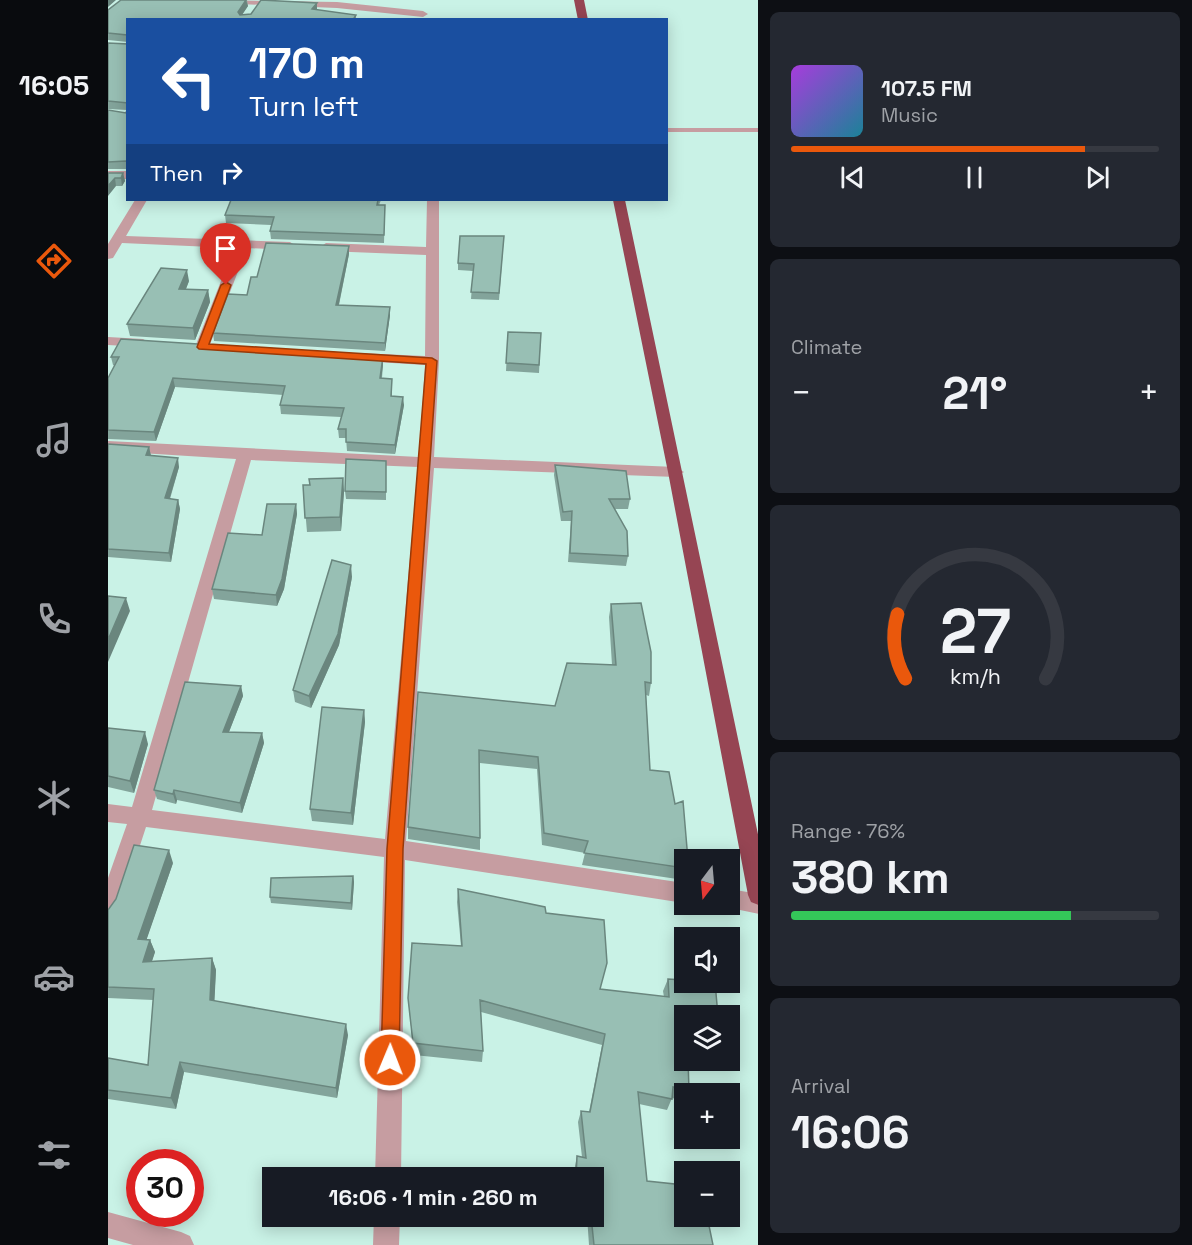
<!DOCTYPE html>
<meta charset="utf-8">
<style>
:root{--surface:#171b24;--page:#242831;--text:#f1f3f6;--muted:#9ea1a6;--line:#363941;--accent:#ea580c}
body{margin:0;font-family:"Space Grotesk",sans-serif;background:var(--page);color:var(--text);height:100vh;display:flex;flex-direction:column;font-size:22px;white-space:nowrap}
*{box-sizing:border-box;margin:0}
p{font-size:20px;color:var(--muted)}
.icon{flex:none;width:33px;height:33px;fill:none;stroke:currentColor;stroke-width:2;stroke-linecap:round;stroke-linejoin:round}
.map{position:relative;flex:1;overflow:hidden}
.drawer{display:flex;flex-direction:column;gap:12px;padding:12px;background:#0d0f14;width:434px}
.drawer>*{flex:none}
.guide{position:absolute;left:18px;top:18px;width:542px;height:183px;border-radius:0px;box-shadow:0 3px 15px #0003;background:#1a4fa0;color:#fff;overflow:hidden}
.needle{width:39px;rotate:196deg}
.fabs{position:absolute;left:566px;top:849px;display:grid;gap:12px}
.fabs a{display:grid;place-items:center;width:66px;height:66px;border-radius:0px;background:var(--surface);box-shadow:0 3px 15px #0003;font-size:30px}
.speed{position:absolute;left:18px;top:1149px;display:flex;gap:12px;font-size:30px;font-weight:700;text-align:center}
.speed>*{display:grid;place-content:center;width:78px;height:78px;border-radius:50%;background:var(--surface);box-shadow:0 3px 15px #0003;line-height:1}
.speed .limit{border:9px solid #d22;background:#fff;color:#111}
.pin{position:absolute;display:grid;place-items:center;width:51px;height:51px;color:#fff;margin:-62px -26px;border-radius:50% 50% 50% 0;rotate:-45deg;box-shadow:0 0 6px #0007}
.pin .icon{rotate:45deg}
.me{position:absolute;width:66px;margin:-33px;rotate:1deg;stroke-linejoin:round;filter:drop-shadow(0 0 4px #0008)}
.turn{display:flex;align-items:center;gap:21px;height:126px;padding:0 24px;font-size:27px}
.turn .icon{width:78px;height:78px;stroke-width:2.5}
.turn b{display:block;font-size:42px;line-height:51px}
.then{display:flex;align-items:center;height:57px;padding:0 24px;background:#0003;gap:12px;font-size:22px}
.big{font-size:45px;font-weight:700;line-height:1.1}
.drawer .card{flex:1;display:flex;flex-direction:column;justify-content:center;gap:9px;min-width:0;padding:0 21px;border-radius:9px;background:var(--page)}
.drawer .dial{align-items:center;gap:0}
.dial svg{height:156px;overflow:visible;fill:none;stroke:var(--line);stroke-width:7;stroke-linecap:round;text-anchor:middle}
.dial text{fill:var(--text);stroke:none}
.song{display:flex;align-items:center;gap:18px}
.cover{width:72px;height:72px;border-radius:9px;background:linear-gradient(135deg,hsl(280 70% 55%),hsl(190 70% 35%))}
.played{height:6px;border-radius:3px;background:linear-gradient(90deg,var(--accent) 80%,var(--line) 80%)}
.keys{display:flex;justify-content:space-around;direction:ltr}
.heat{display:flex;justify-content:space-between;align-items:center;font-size:33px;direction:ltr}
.charge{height:9px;border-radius:4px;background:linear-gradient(90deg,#34c759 76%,var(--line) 0)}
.trip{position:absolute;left:154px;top:1167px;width:342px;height:60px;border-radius:0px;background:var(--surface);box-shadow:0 3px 15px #0003;font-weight:700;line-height:60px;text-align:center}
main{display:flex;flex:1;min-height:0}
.dock{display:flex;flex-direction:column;width:108px;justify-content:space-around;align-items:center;background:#090b0e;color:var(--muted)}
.dock .icon{width:42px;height:42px}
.dock .on{color:var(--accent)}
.dock b{font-size:27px;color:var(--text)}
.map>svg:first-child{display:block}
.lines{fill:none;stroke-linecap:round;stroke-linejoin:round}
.lane{fill:#c69da1;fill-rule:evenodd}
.street{fill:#c69da1;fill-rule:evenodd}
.highway{fill:#964553;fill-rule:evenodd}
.wall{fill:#83a49b}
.shaded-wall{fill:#6a867e}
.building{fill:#98bfb4;stroke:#6a867e;stroke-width:1.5}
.route{fill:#ea580c;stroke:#983908;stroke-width:1.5}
</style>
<main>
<nav class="dock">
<b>16:05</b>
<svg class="icon on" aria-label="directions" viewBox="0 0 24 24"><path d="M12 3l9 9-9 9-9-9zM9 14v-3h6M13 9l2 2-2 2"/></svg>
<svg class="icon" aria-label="music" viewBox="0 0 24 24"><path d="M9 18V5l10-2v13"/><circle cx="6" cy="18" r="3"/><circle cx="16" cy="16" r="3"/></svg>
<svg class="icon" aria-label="phone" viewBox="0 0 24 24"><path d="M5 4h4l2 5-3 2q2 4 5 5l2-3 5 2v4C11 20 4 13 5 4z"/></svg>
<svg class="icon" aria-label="climate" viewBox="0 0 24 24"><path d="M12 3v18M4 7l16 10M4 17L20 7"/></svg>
<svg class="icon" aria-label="car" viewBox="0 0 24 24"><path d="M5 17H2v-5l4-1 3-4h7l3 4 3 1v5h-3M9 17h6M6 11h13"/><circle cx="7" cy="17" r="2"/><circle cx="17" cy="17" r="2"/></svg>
<svg class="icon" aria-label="filters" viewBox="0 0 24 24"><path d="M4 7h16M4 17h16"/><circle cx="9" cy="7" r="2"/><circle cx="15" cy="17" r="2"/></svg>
</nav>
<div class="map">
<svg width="651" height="1245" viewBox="0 0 651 1245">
<rect width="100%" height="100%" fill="#c9f2e6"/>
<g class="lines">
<!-- lane -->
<path class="lane" d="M558 128H651V132H558Z"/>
<!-- street -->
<path class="street" d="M104 0 229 2 315 11 320 14 315 17 229 8 109 3Z
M0 171H20V179H0Z
M27 200H39L18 236 182 242 188 246 182 250 139 248 101 347 99 350H89L87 347 126 248 14 243 5 258 0 259V244Z
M319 200H331V361L326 457 568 467 576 472 568 477 326 468 298 841 576 883V903L297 860 293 1178H267L276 857 38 827 11 910 8 917 0 920V878L19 824 0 822V804L24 807 128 459 0 451V441L311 457 317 365 251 361 244 357 251 353 317 356 318 255 218 251 212 247 218 243 318 247ZM143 460 310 467 277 839 44 810Z
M0 337 35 339 42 343 35 347 0 345Z
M621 889 651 894V914L613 906 621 904Z
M0 1212 73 1232 82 1236 86 1245H25L0 1238Z
M266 1216H292L291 1245H265Z"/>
<!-- highway -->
<path class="highway" d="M466 0H476L480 20H470Z
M505 200H517L651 839V905L643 902 640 895 560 472Z"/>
</g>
<!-- wall -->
<path class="wall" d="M13 0H139L140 6 134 15 209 9V10L248 15V20H20V42L0 40V10Z
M0 43 20 44V169H0V110L18 113 19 110 0 109Z
M0 173H15L17 181 14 186H8Z
M273 200 271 205H277L276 243 163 239 162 231 163 225 118 223 117 215Z
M396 236 391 300 363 299 365 271 350 270V263Z
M241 254 231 305 282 315 277 351 106 341 105 333 139 295 149 277Z
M81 281 78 289 100 290 102 302 87 340 22 336 19 324Z
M400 332 433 333 431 373 398 371Z
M3 357 275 365 274 378 284 379V396L296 405 287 454 239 451 238 438H231L230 429 233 417 173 414 172 405 175 395 67 387 48 441 0 439V378L7 366 5 365Z
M0 444 41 447 43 456 71 467 62 499 70 500 72 509 63 562 0 557Z
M278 461V500L238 499 237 491Z
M447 465 522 499 520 509H507L520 556 518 566 460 562 463 521H453L446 475Z
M235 478 236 492 233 531 199 532 195 485H202Z
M188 504 189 514 176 589 169 606 106 599 104 589 154 535Z
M244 577 231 645 203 708 187 702 185 690Z
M503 604 543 683 541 696 538 695 542 770 576 860V880L474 865 477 853 434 845 429 769 372 763V850L300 839V827L310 692 447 706 504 665 501 617Z
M133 686 135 696 121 732 154 733 156 743 134 813 69 800 68 804 49 799 46 790Z
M256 710 257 722 245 825 204 821 202 809Z
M0 728 40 744 26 793 0 787Z
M65 863 38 940H42L47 952 44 961 104 958 108 970 106 1001 240 1035 229 1098 76 1072 68 1109 0 1099V1058L40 1065 45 1000 0 998V910Z
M245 876 246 882 244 910 163 903 162 897Z
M350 889 438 913 492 989 556 997 555 991 560 979 576 1016 581 1090 579 1094H576V1101L564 1098 559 1110 531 1104 539 1181 605 1245H481L479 1216H486V1178H466L467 1166 469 1156 474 1157 470 1122 473 1111 481 1112 494 1045 373 1012 375 1051 374 1062 306 1055 300 998 353 946 349 902Z"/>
<!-- shaded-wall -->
<path class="shaded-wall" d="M0 0H8L0 7Z
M138 0 140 6 131 19 130 12Z
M209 3V9L205 16 204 9Z
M15 173 17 181 14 186 13 178Z
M7 178 8 186 0 196V186Z
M241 246V254L229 313 228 305Z
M79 270 81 281 73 301 71 289Z
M100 290 102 302 87 340 85 328Z
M282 307V315L277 351V343Z
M275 356V365L272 387V378Z
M65 378 67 387 48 441 46 432Z
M295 397 296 405 287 454V445Z
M41 447 43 456 38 455Z
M70 458 71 467 59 507 57 498Z
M235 478 236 492 233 531 232 517Z
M70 500 72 509 63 562 61 553Z
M188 504 189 514 176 589 169 606 168 595Z
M243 565 244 577 231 645 203 708 201 696Z
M18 598 22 611 0 662V640Z
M133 686 135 696 117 742 115 732Z
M256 710 257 722 245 825 243 813Z
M37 732 40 744 26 793 22 781Z
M154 733 156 743 134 813 132 803Z
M66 790 69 800 68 804 65 794Z
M61 850 65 863 35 950 30 939Z
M245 876 246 882 244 910 243 903Z
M42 940 47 952 40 973 35 962Z
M104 958 108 970 106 1011 102 1000Z
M238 1024 240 1035 229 1098 228 1088Z
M72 1062 76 1072 68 1109 63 1098Z"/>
<!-- building -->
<path class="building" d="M13 0H138L130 12 132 15 143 14 153 0 209 3 204 9 248 15 245 20H20V39L19 35 0 33V10Z
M0 43 20 44V103L0 101Z
M20 107V162L18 161 0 162V110L18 113Z
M0 173H15L13 178H7L0 186Z
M123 200H270L269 205H277L276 235 162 231 166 217 117 215Z
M352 236H396L391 293 363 292 366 264 350 263Z
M158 243 241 246 228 305 282 307 277 343 105 333 120 294 139 295 143 277H149Z
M53 268 79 270 71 289 100 290 85 328 19 324Z
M400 332 433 333 431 365 398 363Z
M13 339 275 356 272 378 284 379 283 396 295 397 287 445 238 442V429H230L236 408 172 405 177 386 65 378 46 432 0 430V378L11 357H3Z
M0 444 41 447 38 455 70 458 57 498 70 500 61 553 0 549Z
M238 459 278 461V492L237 491Z
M447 465 518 471 522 499H501L519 531 520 556 462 553 464 511 455 512Z
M235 478 232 517 197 518 195 485H202L201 479Z
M159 504H188L174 579 168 595 104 589 120 533 154 535Z
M224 560 243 565 230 634 201 696 185 690Z
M0 596 18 598 0 640Z
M533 603 543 652V683L537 682 542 770 561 772 567 804 575 801 580 860H576V868L476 853 480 841 436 833 430 757 371 750 372 838 300 827 310 692 447 706 459 663 508 665 503 604Z
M77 682 133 686 115 732 154 733 132 803 66 790 65 794 46 790Z
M214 707 256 710 243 813 202 809Z
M0 728 37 732 22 781 0 776Z
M26 845 61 850 30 939 42 940 35 962 104 958 102 1000 238 1024 228 1088 72 1062 63 1098 0 1090V1058L40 1065 46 989 0 987V910L8 899Z
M245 876 243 903 162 897 163 878Z
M350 889 437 907 438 913 496 920 499 963 492 989 561 997 560 979 576 980V982H607L610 1016H576V1060H580L581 1090 565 1087 564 1099 530 1092 539 1181 576 1185V1216H599L605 1245H486L483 1216H486V1178H468L469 1156 478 1158 473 1111 482 1112 497 1034 372 1000 375 1051 305 1043 300 998 304 943 354 946Z"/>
<!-- route -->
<path class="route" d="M118 282 123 285 101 344 324 358 329 361 295 849 291 1060 289 1067 282 1069 276 1067 273 1060 279 849 318 364 91 349 89 347 113 285Z"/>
</svg>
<div class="fabs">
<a><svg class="needle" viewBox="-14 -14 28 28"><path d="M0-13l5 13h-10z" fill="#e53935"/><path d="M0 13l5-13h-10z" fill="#9ea1a6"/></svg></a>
<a><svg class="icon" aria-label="sound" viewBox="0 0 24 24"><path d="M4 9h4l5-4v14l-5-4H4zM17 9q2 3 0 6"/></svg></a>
<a><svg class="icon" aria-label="layers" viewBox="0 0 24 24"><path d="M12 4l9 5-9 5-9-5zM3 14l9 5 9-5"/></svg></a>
<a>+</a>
<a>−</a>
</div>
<div class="speed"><div class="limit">30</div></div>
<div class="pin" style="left:118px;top:285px;background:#d93025"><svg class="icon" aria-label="arrive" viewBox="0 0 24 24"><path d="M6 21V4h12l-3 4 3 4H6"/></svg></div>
<svg class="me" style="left:282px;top:1060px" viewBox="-20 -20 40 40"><circle r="17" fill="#ea580c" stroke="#fff" stroke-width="3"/><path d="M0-11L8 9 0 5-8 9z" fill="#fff"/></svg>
<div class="trip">16:06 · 1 min · 260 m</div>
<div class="guide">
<div class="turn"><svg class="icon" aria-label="left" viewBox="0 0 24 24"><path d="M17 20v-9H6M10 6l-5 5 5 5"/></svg><div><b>170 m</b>Turn left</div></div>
<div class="then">Then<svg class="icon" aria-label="right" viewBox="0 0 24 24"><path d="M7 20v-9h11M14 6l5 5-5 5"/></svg></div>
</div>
</div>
<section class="drawer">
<div class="card">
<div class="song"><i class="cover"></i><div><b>107.5 FM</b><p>Music</p></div></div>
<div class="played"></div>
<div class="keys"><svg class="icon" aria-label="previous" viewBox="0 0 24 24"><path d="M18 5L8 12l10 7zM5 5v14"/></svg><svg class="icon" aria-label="pause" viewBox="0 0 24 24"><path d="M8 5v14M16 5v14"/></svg><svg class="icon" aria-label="next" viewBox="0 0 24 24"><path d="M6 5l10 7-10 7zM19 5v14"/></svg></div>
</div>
<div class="card"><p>Climate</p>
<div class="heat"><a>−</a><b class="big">21°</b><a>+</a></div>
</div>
<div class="card dial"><svg viewBox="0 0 100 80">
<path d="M14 69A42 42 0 1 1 86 69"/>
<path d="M14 69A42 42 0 0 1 10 36" stroke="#ea580c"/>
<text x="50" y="56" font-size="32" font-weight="700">27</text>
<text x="50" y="72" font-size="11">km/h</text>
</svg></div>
<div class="card"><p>Range · 76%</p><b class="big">380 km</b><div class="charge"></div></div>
<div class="card"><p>Arrival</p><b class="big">16:06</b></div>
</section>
</main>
